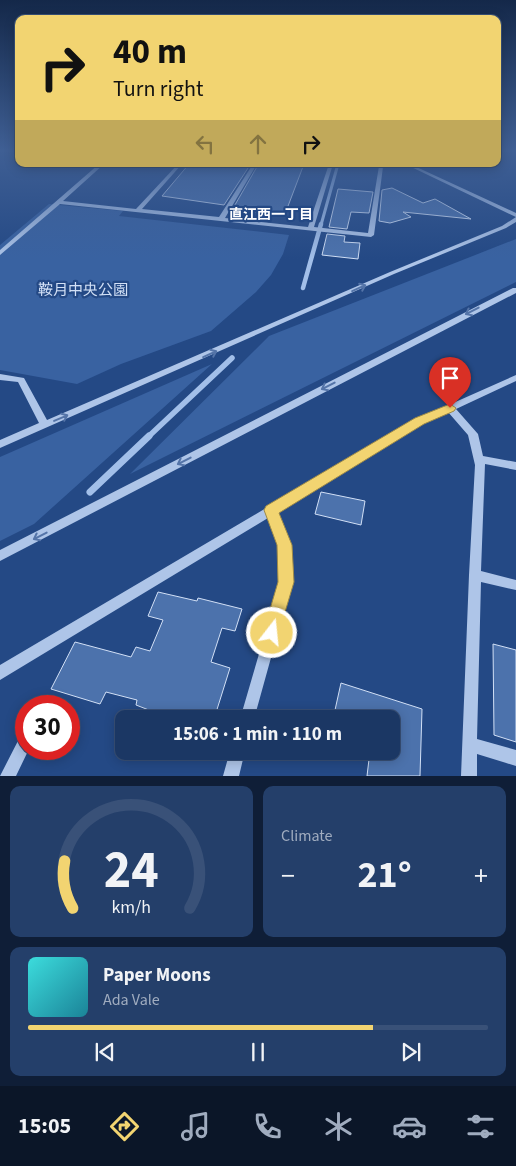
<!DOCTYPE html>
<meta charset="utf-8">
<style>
:root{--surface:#1b3764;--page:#243f6a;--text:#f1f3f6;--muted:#a0acbf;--line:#395178;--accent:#f2d471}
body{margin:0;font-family:"Source Sans 3","Noto Sans JP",sans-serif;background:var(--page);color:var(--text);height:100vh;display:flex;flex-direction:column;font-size:19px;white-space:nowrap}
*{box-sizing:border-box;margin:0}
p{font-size:16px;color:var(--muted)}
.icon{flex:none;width:28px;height:28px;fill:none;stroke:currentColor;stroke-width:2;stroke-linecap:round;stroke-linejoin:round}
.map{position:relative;height:776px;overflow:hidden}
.details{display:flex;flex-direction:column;gap:10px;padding:10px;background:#0f1e37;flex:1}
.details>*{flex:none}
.banner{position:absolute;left:15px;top:15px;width:486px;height:152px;border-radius:10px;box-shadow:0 2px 12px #0003,0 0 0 1px var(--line);background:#f2d471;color:#111;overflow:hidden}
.speed{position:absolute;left:15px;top:695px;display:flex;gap:10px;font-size:25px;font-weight:700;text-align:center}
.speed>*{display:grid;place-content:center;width:65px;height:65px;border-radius:50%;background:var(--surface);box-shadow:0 2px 12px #0003,0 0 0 1px var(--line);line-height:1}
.speed .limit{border:8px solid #d22;background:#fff;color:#111}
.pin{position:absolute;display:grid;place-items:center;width:42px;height:42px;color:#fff;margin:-51px -21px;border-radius:50% 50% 50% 0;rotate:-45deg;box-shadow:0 0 5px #0007}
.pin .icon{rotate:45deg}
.me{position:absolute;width:55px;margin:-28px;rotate:16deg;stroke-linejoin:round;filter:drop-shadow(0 0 4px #0008)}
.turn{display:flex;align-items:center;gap:18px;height:105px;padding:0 15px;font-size:22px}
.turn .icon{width:65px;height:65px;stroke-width:2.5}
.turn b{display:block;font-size:35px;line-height:42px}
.lanes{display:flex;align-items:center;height:48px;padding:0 15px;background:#0003;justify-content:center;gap:25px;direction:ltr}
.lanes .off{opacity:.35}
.big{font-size:38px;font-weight:700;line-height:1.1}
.details .tile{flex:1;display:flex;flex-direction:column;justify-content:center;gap:8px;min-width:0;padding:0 18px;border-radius:10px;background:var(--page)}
.details .dial{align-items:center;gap:0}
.dial svg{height:130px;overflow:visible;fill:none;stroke:var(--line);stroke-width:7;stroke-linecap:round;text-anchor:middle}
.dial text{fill:var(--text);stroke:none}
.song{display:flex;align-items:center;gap:15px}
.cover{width:60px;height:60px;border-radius:8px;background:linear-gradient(135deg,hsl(180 70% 55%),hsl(190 70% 35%))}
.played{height:5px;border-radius:2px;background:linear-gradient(90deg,var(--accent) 75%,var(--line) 75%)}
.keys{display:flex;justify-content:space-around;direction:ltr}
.heat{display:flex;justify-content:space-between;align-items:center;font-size:28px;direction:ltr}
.details .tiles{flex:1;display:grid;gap:10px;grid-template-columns:1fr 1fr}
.tile:last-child{grid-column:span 2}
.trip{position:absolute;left:115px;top:710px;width:285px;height:50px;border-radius:10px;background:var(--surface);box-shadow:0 2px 12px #0003,0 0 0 1px var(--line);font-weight:700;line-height:50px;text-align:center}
.menu{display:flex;height:80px;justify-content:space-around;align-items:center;background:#0b1628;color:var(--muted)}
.menu .icon{width:35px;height:35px}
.menu .on{color:var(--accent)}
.menu b{font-size:22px;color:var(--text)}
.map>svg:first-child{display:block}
.green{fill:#3962a1}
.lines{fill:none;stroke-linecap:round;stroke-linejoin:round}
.stream-far3{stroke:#a2bfe9;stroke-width:3}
.stream-far2{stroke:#a2bfe9;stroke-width:4.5}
.stream-far1{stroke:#a2bfe9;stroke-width:5.5}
.stream{stroke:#a2bfe9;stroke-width:7}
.building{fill:#4c72ac;stroke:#d2e0f6}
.minor{fill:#aec5e8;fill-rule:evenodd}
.oneway{stroke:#5474a8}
.route{fill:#f2d471;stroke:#9d8a49}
.labels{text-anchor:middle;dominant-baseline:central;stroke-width:4.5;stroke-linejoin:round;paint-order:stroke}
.far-neighbourhood-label{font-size:14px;font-weight:bold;fill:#fff;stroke:#244985}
.park-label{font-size:15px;fill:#d2e0f6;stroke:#244985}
</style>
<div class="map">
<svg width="516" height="776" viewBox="0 0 516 776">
<rect width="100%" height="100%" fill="#244985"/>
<!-- green -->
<path class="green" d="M49 204 123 211 119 216 289 235 283 254 271 275 256 292 211 331 121 364 77 384 0 370V245Z
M516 239V282L130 474 269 336Z
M212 364 34 524 0 541V457Z"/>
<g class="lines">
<!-- stream-far3 -->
<path class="stream-far3" d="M321 225 338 164"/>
<!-- stream-far2 -->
<path class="stream-far2" d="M303 288 321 224"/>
<!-- stream-far1 -->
<path class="stream-far1" d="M148 437 232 358"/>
<!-- stream -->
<path class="stream" d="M90 492 149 436"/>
</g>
<!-- building -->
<path class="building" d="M189 164H240L250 165 224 205 162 196Z
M268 164H304L285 214 232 210 258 165 267 166Z
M392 188 423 203 435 199 471 219 403 212 411 217 390 223 379 221 382 190Z
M338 189 373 192 369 213 351 212 347 229 329 227Z
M327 234 345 236 344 242 360 243 358 259 322 255Z
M321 492 365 501 361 525 315 514Z
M158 592 197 601 198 598 242 609 235 631 222 628 211 662 230 668 214 719H172L136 705 137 700 106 692 100 704 51 689 75 642 131 657 136 647 150 651 163 620 148 616Z
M493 644 516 650V742L494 735Z
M341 683 422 709 420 776H367L370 751H391V719H333Z"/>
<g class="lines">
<!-- minor -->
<path class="minor" d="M99 164H104L63 201 136 209 178 164H182L142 209 219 217 253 164H257L225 218 308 227 329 164H333L314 227 368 233 379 166 385 164H394L383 167 374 235 371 237 60 204 0 255V250Z
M405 164H410L516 213V217Z
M516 217V222L506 228 394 274 0 448V440L39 423 18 382 0 380V374L24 378 47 420 390 272 502 226Z
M513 288H516V293L0 561V550Z
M516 375V381L456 409 478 434 483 456 516 462V470L485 464 481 571 516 580V590L481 582 477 739 516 750V766L477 754V776H461L469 575 475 465 468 435 448 412 423 423 277 512 290 545 292 582 254 719H240L280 582 278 545 268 518 0 680V665L417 419Z
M26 733V749H29L16 776H0L21 735Z
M230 751H245L239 776H223Z"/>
</g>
<!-- one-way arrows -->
<defs><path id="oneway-shaft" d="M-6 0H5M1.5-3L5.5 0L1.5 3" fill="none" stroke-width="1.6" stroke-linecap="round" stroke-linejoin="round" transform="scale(1.25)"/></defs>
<g class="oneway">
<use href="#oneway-shaft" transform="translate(359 288) rotate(-24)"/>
<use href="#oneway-shaft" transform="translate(472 311) rotate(153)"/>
<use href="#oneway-shaft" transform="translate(210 354) rotate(-24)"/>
<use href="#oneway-shaft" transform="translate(328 386) rotate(153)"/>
<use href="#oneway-shaft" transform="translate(61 418) rotate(-23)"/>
<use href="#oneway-shaft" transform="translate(184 461) rotate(153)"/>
<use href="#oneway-shaft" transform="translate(40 536) rotate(153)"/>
</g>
<!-- sky -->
<linearGradient id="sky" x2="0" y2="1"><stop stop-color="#142849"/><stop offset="0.58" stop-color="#3f5f94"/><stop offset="1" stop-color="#3f5f94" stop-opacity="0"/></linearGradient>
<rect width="516" height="259" fill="url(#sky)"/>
<!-- route -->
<path class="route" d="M450 404 456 408 454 411 424 424 279 513 292 545 294 582 277 639 272 641 266 639 263 633 278 582 277 545 264 510 266 506 415 418Z"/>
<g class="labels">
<!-- far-neighbourhood labels -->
<g class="far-neighbourhood-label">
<text x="271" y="215">直江西一丁目</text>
</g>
<!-- park labels -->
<g class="park-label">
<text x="83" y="290">鞍月中央公園</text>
</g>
</g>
</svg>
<div class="speed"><div class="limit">30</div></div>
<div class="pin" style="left:450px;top:408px;background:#d93025"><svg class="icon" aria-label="arrive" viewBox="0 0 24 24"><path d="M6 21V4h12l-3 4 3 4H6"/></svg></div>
<svg class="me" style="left:272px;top:633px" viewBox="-20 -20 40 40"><circle r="17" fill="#f2d471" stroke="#fff" stroke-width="3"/><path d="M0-11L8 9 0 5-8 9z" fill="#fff"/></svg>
<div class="trip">15:06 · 1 min · 110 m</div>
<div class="banner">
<div class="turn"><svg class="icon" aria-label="right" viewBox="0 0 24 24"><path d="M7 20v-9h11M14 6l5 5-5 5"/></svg><div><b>40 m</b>Turn right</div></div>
<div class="lanes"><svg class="icon off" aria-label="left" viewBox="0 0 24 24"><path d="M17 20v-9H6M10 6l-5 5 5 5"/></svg><svg class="icon off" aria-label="ahead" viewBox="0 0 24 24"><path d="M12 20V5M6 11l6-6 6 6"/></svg><svg class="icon" aria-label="right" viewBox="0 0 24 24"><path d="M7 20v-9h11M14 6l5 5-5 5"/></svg></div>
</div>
</div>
<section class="details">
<div class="tiles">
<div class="tile dial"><svg viewBox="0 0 100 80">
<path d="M14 69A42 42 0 1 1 86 69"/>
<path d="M14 69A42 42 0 0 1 9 40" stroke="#f2d471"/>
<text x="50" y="56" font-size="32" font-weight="700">24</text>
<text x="50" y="72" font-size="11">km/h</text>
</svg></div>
<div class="tile"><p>Climate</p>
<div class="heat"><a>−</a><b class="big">21°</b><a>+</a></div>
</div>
<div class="tile">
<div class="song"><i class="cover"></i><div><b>Paper Moons</b><p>Ada Vale</p></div></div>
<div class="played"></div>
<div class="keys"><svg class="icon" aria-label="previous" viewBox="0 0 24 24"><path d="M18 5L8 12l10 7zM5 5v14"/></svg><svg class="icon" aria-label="pause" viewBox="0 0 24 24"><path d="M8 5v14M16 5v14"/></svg><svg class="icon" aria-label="next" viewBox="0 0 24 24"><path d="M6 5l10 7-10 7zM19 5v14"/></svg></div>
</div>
</div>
</section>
<nav class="menu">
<b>15:05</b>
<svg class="icon on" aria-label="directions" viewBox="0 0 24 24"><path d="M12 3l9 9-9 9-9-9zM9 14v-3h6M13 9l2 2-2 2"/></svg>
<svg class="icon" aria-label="music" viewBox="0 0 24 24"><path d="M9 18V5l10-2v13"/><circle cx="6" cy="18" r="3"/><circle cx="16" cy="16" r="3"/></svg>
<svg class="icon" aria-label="phone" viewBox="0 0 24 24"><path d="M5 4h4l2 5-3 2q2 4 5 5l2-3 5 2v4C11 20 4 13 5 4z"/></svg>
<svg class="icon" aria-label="climate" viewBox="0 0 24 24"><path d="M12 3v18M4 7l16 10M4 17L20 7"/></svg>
<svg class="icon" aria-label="car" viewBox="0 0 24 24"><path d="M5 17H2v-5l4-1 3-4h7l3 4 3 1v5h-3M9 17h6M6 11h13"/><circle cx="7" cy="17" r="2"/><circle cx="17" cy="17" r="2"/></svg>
<svg class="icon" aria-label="filters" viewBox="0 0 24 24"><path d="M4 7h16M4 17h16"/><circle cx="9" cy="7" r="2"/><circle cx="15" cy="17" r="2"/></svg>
</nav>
